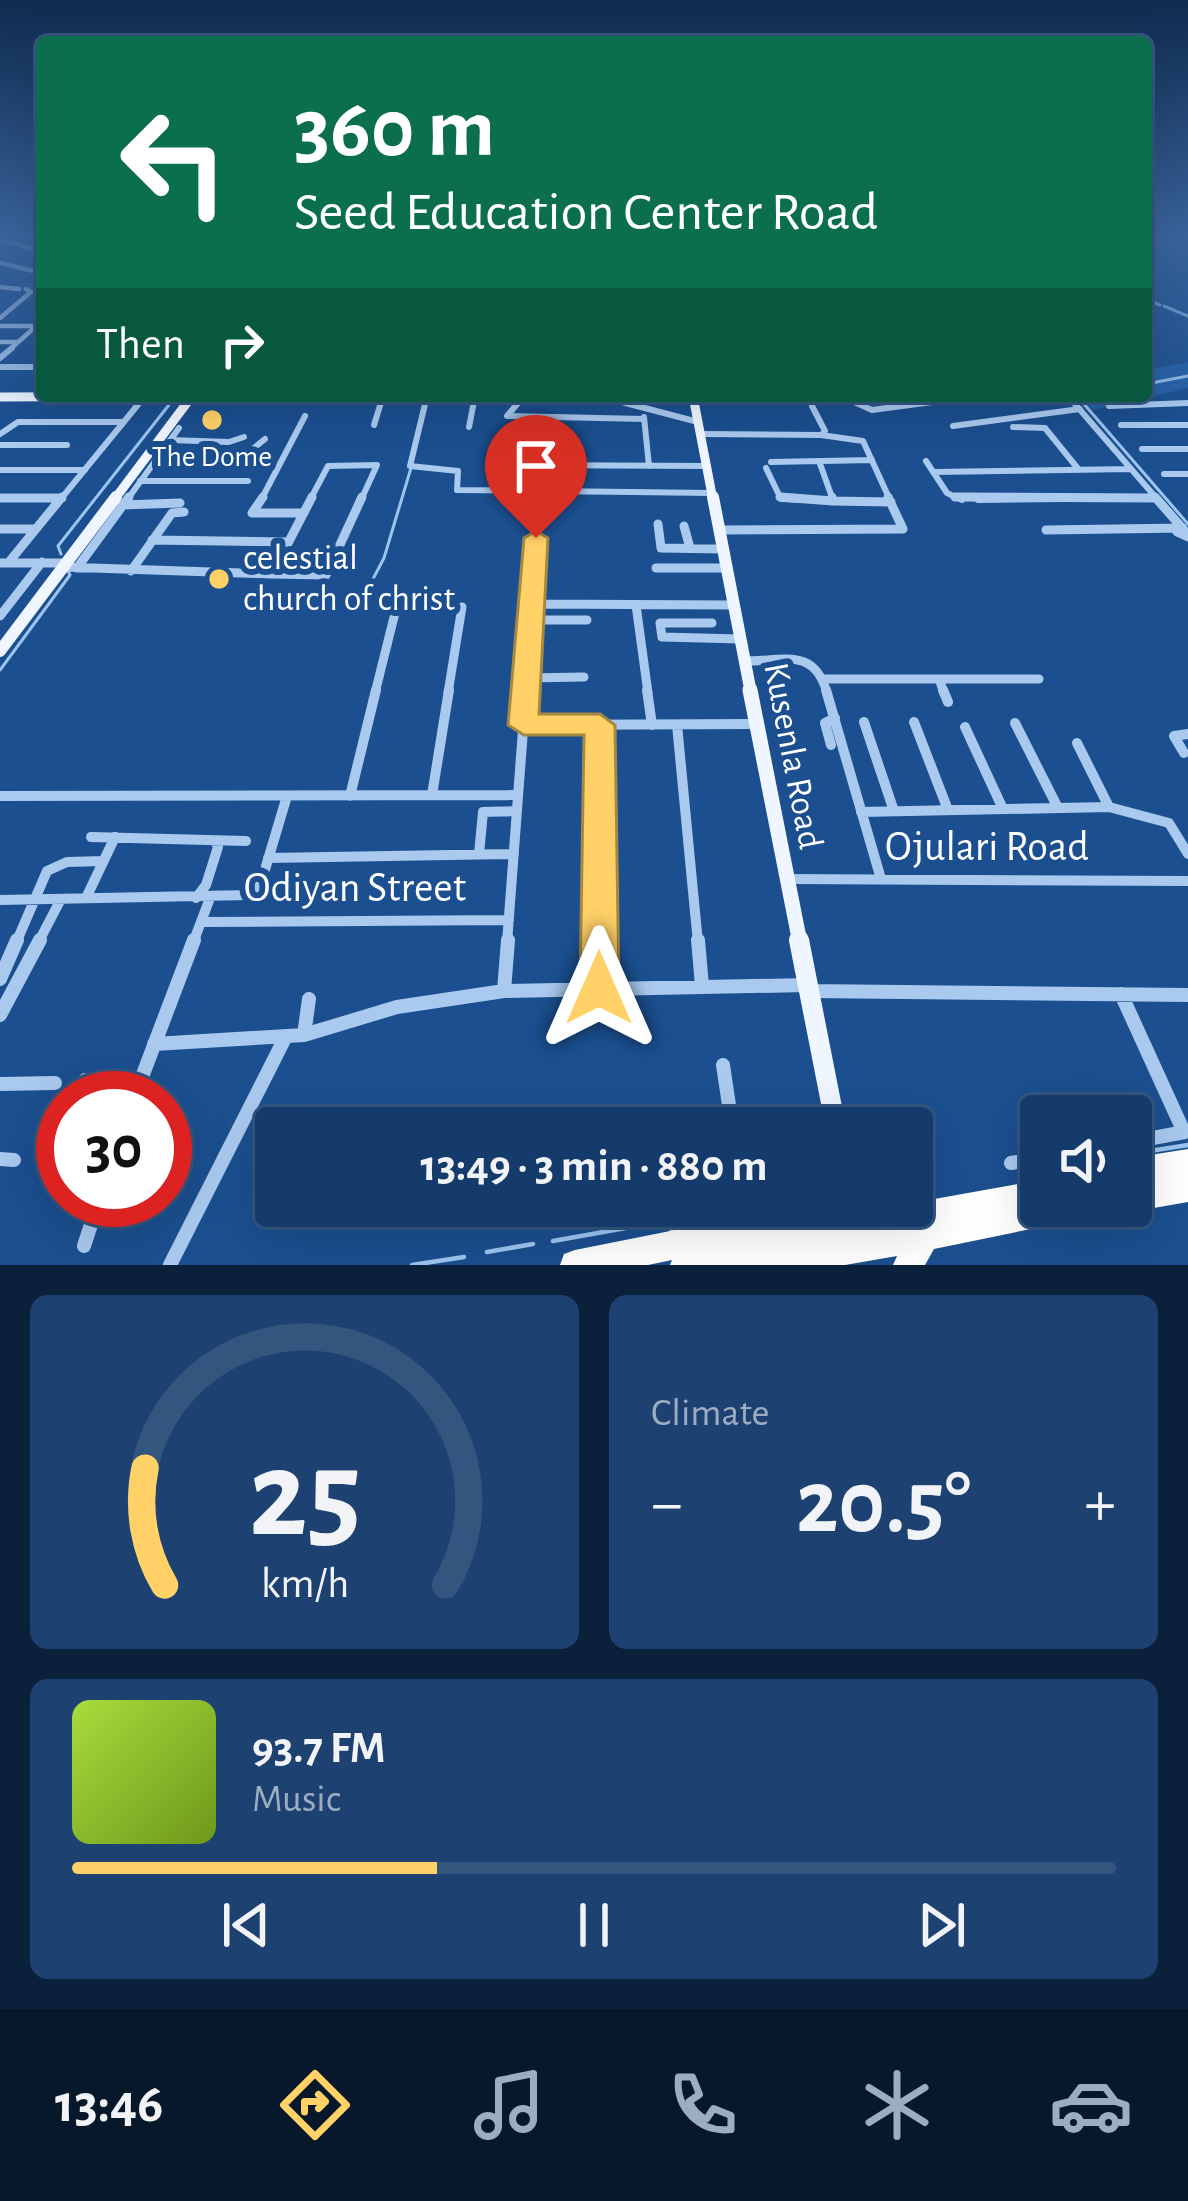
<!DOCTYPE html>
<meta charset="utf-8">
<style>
:root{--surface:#143b6b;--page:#1d4271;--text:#f1f3f6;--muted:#9dadc1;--line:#33557e;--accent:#ffd166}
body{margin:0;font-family:"Alegreya Sans",sans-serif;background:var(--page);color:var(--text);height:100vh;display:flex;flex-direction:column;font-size:45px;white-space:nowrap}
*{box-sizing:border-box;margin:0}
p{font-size:39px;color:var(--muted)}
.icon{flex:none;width:66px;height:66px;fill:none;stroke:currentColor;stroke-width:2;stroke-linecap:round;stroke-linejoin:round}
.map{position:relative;height:1265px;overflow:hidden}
.side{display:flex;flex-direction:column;gap:30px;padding:30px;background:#0b203b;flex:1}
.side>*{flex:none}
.banner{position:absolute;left:36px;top:36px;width:1116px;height:366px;border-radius:12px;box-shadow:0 12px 48px #0002,0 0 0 3px var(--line);background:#0b6e4f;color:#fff;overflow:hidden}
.fabs{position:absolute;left:1020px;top:1095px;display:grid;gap:24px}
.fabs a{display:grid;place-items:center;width:132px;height:132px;border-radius:12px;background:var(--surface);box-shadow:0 12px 48px #0002,0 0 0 3px var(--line);font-size:60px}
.speed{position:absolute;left:36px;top:1071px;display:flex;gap:24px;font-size:60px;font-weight:700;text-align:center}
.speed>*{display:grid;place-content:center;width:156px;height:156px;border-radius:50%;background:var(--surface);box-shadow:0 12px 48px #0002,0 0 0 3px var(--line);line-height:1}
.speed .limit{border:18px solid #d22;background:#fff;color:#111}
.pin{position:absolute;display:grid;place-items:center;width:102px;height:102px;color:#fff;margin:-123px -51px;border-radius:50% 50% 50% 0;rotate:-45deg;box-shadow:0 0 12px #0007}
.pin .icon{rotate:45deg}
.me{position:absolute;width:132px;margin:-66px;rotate:0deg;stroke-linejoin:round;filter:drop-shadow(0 0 9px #0008)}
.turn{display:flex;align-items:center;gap:42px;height:252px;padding:0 60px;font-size:54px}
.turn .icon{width:156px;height:156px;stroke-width:2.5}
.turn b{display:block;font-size:84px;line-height:102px}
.then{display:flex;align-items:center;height:114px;padding:0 60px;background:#0003;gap:24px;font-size:45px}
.big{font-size:90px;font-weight:700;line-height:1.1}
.side .tile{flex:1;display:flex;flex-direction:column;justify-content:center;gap:18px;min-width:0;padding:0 42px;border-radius:18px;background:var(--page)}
.side .dial{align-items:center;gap:0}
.dial svg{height:312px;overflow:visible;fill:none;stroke:var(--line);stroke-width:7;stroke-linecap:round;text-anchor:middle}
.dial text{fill:var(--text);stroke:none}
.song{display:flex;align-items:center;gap:36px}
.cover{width:144px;height:144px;border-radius:18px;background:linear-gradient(135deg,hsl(80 70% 55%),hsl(80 70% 35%))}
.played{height:12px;border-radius:6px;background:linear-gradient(90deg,var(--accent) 35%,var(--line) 35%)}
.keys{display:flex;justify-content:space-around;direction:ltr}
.heat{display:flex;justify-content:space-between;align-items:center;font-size:66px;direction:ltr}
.side .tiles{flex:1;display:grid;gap:30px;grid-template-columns:1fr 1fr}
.tile:last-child{grid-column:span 2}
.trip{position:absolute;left:255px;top:1107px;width:678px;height:120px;border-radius:12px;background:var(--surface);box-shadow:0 12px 48px #0002,0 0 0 3px var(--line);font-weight:700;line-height:120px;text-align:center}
.tab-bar{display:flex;height:192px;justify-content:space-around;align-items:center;background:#08182b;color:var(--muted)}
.tab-bar .icon{width:84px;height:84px}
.tab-bar .selected{color:var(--accent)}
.tab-bar b{font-size:54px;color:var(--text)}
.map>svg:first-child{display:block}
.green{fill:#2461a8}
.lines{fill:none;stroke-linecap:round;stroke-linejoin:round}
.stream-far1{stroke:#9cc4f0;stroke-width:3}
.stream{stroke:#9cc4f0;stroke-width:4.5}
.minor-far4{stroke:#a9c9ee;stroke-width:4.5}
.minor-far3{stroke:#a9c9ee;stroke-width:6}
.minor-far2{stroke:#a9c9ee;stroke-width:9}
.minor-far1{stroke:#a9c9ee;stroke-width:10}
.minor{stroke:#a9c9ee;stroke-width:14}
.major-far3{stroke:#f0f6ff;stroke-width:9}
.major-far2{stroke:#f0f6ff;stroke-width:12}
.major-far1{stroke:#f0f6ff;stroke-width:15}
.major{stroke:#f0f6ff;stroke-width:20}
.highway{fill:#fff;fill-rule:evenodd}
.route{fill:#ffd166;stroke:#a68842;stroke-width:3}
.poi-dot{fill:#ffd166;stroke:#1b4f8f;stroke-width:4.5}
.labels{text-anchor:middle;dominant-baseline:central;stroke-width:12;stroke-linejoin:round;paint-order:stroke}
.far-poi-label{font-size:30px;fill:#fff;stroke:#1b4f8f}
.poi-label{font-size:36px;fill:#fff;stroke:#1b4f8f;text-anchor:start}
.street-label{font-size:36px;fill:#fff;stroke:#1b4f8f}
.near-street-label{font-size:42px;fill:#fff;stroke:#1b4f8f}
</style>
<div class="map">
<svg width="1188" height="1265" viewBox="0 0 1188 1265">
<rect width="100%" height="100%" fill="#1b4f8f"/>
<!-- green -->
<path class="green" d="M1188 362V388L1093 410 1079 396H1146V370Z"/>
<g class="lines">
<!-- stream-far1 -->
<path class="stream-far1" d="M1146 299 1160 305
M1164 306 1188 316
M1146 384 1188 376
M1077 396 1188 524
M61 554 58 546 172 401
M363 598 384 558 411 468
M0 670 70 575 68 571"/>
<!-- stream -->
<path class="stream" d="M1131 1154 1188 1145
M1034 1168 1041 1167
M748 1208 761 1206
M553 1241 687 1217
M487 1252 533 1244
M412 1265 464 1257"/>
<!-- minor-far4 -->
<path class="minor-far4" d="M0 240 42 251
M0 263 42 273
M0 287 19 289
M0 318 31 292 26 289
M0 326H36
M0 342H18
M8 351 42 321"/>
<!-- minor-far3 -->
<path class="minor-far3" d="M0 358 12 348
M0 367H42
M427 396 410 466 458 471 457 490 712 493
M524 396 507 416 644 419
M599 396 698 422
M841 396 872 410 977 396
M1068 396 1158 500
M1109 406 1188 403
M644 417 649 466
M374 425 383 396
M1121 425H1188
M953 426 1080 409
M469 427 475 396
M1013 427 1045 428 1079 470
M0 434 18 422H124
M700 434 821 435 825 431 812 406
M821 435 863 441 890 500
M170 440 229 442 244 437
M0 445H67
M1142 449H1188
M155 460 266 465
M238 461 265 439
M819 461 833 500
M926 461 947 493 962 500
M771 462 872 460
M766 468 781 499 803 500
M0 470H85
M933 472 1131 469
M1164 474H1188
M140 481H248
M510 492 516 465 706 466
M0 498H62
M60 500 145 396
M127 500 179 428
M261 500 305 416
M310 500 328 466 377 465 361 500
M537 500V492
M978 500 1156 498"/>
<!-- minor-far2 -->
<path class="minor-far2" d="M780 497 833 501
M832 497 833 501 891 502
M955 497 1156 498
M1155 497 1184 530
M0 498H62
M122 505 180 503
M252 513 263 497
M252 513H304
M658 524 661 548 722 549
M684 526 690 548
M0 529H36
M719 530 903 529 888 497
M1046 530 1183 528
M1183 530 1177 532 1188 537
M152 540 287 542
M9 562 62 497
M0 563H67
M63 567 272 574
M77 568 129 497
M656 568H726
M131 571 172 513 184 512
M272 574 326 575 362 497
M272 574 312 497
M532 604 537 497
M636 605 648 693
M0 616 42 562
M538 620H587
M712 623H660L662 637 740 639
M744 661C785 661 814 647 827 693
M526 678 584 677
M824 679H1039
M939 679 944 693
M375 693 398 601
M448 693 462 607
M526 693 532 604 733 605"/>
<!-- minor-far1 -->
<path class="minor-far1" d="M647 690 652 725
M826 690 881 879
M943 690 948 702
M864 722 894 811
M914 722 948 810
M1015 723 1058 808
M523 725 756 724
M677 725 698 943
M965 727 1003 809
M1077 743 1109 807
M831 745 825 723 835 718
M1184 753 1174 736 1188 734
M432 795 449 690
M0 796 518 795
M350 796 376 690
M861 812 1109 807 1169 823 1188 854
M91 837 246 841
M479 854 483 812 517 811
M268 858 514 854
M786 879 1188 881
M86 898 115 837
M196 898 206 885 218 847 215 841
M0 900 249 895 261 883 287 796
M202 922 509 920
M16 943 47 871 67 862 104 861
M38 943 61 899
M193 943 210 898
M507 943 526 690
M599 943 600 725"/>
<!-- minor -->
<path class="minor" d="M698 940 702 986
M0 979 17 940
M599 988V940
M504 991 508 940
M809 991 1188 995
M1121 994 1184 1132
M0 1015 40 940
M304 1035 309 999
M154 1044 304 1035 397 1007 504 991 807 985
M723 1065 730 1112 723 1128
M85 1080 142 1078
M0 1084 55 1083
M134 1098 194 940
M810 1114 811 1128
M1131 1142 1185 1132
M45 1148H63
M0 1159 14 1160
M1011 1163 1041 1158
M674 1239 678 1226 730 1215 733 1206
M84 1246 99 1200
M170 1265 285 1038"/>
<!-- major-far3 -->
<path class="major-far3" d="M693 396 713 500
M0 397 192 396
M114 500 192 396"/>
<!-- major-far2 -->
<path class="major-far2" d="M713 497 751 693
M0 651 116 497"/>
<!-- major-far1 -->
<path class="major-far1" d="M750 690 800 943"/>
<!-- major -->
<path class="major" d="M799 940 836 1128"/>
<!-- highway -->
<path class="highway" d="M1188 1149V1202L1131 1212 1121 1208 1120 1206H1131V1158Z
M1041 1180V1206H1098L1094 1216 934 1249 925 1265H893L897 1256 845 1265H670L672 1260 648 1265H560L564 1254 575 1250 796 1206H912V1203Z"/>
</g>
<!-- sky -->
<linearGradient id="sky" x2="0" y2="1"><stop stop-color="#0f2b4f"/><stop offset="0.57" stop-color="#39639b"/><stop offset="1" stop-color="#39639b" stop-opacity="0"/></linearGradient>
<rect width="1188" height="411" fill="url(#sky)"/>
<!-- route -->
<path class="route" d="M536 531 548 538 539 714H600L615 725 619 988 613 1000 599 1005 585 1000 580 988 584 735H524L508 725 524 538Z"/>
<!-- markers -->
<g class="poi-dot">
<circle cx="212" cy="420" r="12"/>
<circle cx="219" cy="579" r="12"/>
</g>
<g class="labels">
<!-- far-poi labels -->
<g class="far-poi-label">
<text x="212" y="457">The Dome</text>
</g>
<!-- poi labels -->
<g class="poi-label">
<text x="243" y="558">celestial<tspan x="243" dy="41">church of christ</tspan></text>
</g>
<!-- street labels -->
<g class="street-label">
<text transform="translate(793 756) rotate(79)">Kusenla Road</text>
</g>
<!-- near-street labels -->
<g class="near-street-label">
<text x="987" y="847">Ojulari Road</text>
<text x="355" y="888">Odiyan Street</text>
</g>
</g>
</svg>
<div class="fabs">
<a><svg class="icon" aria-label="sound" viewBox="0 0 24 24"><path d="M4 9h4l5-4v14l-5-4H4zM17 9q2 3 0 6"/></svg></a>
</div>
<div class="speed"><div class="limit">30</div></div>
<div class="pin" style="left:536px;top:538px;background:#d93025"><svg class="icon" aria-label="arrive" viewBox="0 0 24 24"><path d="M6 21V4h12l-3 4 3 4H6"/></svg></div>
<svg class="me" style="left:599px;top:988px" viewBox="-20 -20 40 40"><path d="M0-17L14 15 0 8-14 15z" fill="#ffd166" stroke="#fff" stroke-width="4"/></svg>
<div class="trip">13:49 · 3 min · 880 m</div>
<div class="banner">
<div class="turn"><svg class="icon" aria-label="left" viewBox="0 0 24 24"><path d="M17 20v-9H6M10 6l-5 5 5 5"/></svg><div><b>360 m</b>Seed Education Center Road</div></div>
<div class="then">Then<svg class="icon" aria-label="right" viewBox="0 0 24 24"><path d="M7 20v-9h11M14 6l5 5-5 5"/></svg></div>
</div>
</div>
<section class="side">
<div class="tiles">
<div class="tile dial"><svg viewBox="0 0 100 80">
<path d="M14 69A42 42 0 1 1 86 69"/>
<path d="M14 69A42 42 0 0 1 9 39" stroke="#ffd166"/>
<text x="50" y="56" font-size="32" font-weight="700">25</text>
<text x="50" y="72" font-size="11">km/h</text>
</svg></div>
<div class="tile"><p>Climate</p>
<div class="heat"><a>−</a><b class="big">20.5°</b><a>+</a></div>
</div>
<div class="tile">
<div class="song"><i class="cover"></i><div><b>93.7 FM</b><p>Music</p></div></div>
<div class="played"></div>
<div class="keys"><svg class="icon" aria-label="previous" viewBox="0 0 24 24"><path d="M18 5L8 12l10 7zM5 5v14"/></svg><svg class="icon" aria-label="pause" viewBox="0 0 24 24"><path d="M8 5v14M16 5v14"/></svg><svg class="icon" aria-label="next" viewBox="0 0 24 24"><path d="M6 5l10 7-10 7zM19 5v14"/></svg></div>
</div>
</div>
</section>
<nav class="tab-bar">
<b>13:46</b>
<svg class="icon selected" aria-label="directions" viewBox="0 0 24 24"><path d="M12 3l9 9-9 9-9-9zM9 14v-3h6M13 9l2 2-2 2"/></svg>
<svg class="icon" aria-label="music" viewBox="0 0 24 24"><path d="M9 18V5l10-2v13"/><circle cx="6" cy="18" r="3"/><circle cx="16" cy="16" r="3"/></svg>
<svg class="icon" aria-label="phone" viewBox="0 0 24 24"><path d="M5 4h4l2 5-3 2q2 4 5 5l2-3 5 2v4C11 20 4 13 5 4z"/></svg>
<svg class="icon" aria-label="climate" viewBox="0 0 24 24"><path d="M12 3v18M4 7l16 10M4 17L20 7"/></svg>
<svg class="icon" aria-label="car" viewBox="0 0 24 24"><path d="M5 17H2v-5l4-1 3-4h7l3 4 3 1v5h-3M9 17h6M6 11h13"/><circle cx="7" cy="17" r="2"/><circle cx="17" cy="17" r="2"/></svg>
</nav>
